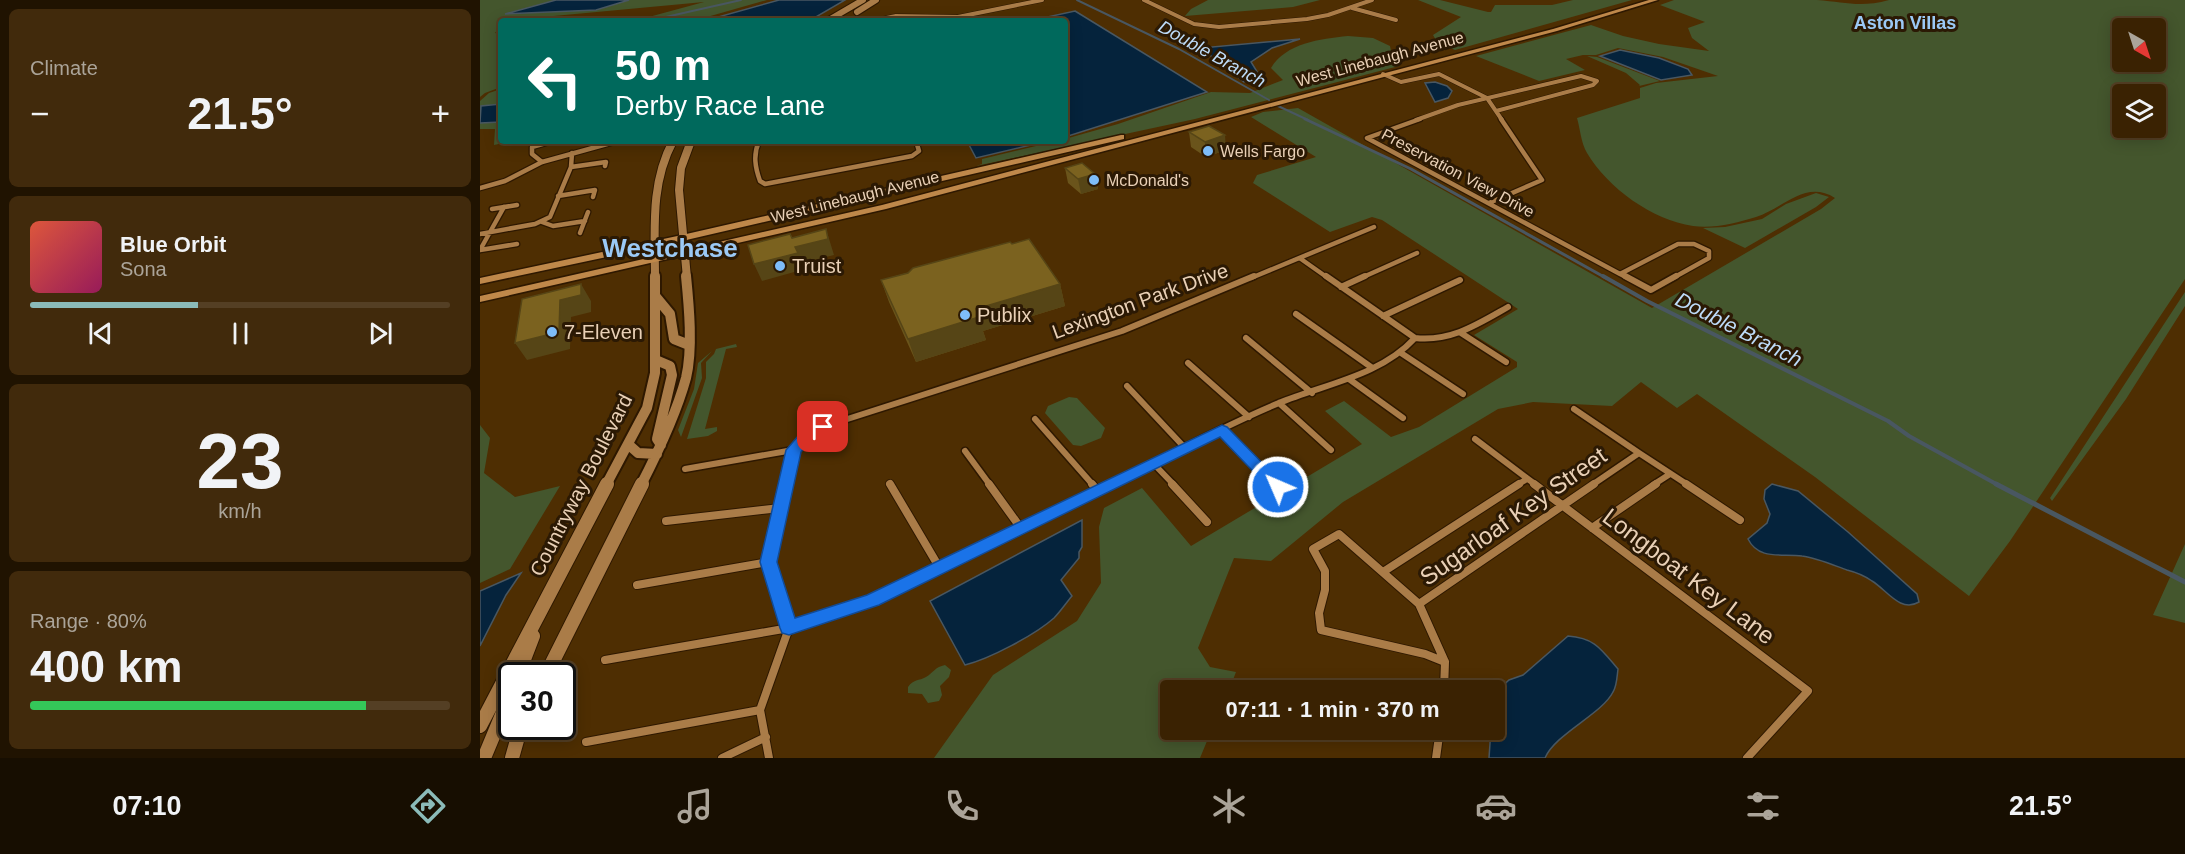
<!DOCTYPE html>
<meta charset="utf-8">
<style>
:root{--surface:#3a2202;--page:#412a0c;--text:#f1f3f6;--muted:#aba499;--line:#543f24;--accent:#8bbbb9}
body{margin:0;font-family:Helvetica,sans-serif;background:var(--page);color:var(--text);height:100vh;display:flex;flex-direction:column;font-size:22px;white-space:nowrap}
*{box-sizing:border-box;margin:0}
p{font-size:20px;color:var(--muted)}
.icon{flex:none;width:33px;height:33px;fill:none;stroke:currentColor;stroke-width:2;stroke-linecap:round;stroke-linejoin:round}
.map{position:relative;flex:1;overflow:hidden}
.sheet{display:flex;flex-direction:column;gap:9px;padding:9px;background:#201301;width:480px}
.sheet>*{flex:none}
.top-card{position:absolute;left:18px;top:18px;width:570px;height:126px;border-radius:6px;box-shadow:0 3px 15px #0003,0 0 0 2px var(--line);background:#00695c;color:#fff;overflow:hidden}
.needle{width:39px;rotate:141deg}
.tools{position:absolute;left:1632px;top:18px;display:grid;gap:12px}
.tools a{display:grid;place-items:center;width:54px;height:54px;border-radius:6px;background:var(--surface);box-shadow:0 3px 15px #0003,0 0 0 2px var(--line);font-size:30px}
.speed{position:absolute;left:18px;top:662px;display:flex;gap:12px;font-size:30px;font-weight:700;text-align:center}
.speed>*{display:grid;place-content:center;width:78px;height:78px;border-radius:50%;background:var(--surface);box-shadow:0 3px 15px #0003,0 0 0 2px var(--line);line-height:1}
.speed .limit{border:3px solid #111;border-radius:9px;background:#fff;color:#111}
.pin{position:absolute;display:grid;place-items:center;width:51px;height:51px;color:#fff;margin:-26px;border-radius:12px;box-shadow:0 3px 9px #0006}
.me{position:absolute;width:66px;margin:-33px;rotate:315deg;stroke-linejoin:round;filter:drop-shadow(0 0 4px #0008)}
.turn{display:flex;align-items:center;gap:21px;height:126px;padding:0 18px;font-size:27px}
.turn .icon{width:78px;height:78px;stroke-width:2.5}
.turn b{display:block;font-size:42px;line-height:51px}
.big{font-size:45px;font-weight:600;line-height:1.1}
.sheet .card{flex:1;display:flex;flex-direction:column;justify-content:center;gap:9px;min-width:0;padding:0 21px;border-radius:9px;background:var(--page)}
.sheet .dial{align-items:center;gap:0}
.dial b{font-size:78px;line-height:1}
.song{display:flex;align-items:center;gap:18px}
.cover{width:72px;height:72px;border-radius:9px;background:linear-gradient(135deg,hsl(10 70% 55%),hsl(330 70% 35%))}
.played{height:6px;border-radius:3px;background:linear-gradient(90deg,var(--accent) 40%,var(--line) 40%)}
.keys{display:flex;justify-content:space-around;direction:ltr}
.heat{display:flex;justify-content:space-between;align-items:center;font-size:33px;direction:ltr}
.charge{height:9px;border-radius:4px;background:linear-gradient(90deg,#34c759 80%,var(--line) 0)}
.trip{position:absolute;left:680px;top:680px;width:345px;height:60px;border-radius:6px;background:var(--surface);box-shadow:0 3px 15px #0003,0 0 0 2px var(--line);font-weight:600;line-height:60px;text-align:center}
.tabs{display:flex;height:96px;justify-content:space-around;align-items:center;background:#170e01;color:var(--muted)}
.tabs .icon{width:42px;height:42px}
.tabs .current{color:var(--accent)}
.tabs b{font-size:27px;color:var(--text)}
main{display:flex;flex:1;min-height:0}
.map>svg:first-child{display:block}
.green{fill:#44562d;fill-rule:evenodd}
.water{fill:#05233c;stroke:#495761;stroke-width:1.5}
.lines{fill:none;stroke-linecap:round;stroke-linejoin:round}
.stream-far3{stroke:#495761;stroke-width:2}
.stream-far2{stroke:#495761;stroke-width:3}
.stream-far1{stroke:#495761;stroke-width:4}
.stream{stroke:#495761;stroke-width:5}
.minor-far3-casing{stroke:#2e1800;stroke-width:5}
.minor-far2-casing{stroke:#2e1800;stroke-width:7}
.minor-far1-casing{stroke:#2e1800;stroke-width:9}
.minor-casing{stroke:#2e1800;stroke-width:10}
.tertiary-far3-casing{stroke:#2e1800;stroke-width:8}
.tertiary-far2-casing{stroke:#2e1800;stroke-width:10}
.tertiary-far1-casing{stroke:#2e1800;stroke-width:14}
.tertiary-casing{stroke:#2e1800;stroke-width:16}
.secondary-casing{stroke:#2e1800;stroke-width:3}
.minor-far3{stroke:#aa7c48;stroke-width:4}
.minor-far2{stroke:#aa7c48;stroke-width:4.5}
.minor-far1{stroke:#aa7c48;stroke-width:6}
.minor{stroke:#aa7c48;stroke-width:8}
.tertiary-far3{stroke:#aa7c48;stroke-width:6}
.tertiary-far2{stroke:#aa7c48;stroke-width:8}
.tertiary-far1{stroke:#aa7c48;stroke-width:10}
.tertiary{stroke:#aa7c48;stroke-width:14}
.secondary{fill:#bf884a;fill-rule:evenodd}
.wall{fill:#6a541b}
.shaded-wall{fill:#564516}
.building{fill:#7b621f;stroke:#564516;stroke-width:1.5}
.route{fill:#1a73e8;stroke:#114b97;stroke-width:1.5}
.poi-dot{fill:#7ebdf9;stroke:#2b1904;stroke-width:2}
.labels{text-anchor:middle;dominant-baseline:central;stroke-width:6;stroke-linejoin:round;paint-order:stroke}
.far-street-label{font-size:16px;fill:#e9d0b6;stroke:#2b1904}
.far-poi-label{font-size:16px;fill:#e9d0b6;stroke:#2b1904;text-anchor:start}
.far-neighbourhood-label{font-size:18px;font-weight:bold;fill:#9bc9f6;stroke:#2b1904}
.far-water-label{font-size:18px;font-style:italic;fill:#bddbf8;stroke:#2b1904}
.poi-label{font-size:20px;fill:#e9d0b6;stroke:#2b1904;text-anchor:start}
.street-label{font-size:20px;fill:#e9d0b6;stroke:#2b1904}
.water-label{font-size:21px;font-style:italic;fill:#bddbf8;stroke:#2b1904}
.near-street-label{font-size:24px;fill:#e9d0b6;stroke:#2b1904}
.district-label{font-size:26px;font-weight:bold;fill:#9bc9f6;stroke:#2b1904}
</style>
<main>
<section class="sheet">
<div class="card"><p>Climate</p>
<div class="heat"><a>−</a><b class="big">21.5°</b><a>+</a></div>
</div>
<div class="card">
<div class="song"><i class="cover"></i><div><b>Blue Orbit</b><p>Sona</p></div></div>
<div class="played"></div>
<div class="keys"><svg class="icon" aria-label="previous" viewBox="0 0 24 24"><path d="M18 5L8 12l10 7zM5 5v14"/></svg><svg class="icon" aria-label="pause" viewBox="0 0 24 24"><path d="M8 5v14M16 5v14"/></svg><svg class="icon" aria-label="next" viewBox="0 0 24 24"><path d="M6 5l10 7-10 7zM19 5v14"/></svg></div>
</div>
<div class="card dial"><b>23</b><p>km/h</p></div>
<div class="card"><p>Range · 80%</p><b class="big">400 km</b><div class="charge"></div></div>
</section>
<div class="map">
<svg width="1705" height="758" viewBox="0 0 1705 758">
<rect width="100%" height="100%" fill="#4e2e02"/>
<!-- green -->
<path class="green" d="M0 0H287L213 21H154L224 2 21 21V26L15 33 21 34V87L5 93 0 97Z
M728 0H840L813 7 705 16 711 9Z
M938 0H960L1008 12H1011L1015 5H1072L1093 0H1152L975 50 957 42 953 35 981 17Z
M1194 0C1241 0 1289 0 1337 0 1365 2 1380 8 1409 0H1705V279L1530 541 1489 596 1335 477 1217 394 1197 408 1161 382 1132 406 1053 402 1018 409 863 502 791 561 754 558 718 648 730 667 756 672 749 690H690V729H732L720 758H454L513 675 597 621 621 583 619 527 624 508 662 488 711 546 882 444 845 411 864 401 911 437 939 427 1037 367V362L994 335 1038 309 902 220 892 217 850 232 773 183 777 175 836 157 771 117 783 112 818 108 1172 308 1341 209 1355 198C1325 179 1303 209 1276 217 1257 223 1233 229 1213 226 1172 220 1128 188 1107 153 1101 143 1100 128 1097 118L1160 98V88L1176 83 1238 76 1183 57 1138 48 1116 55H1103L1086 59 1105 70 1059 81 996 56 1111 25 1143 36 1179 44 1229 51 1212 38 1208 28 1225 22 1180 5ZM1642 28H1676V62H1642ZM1642 94H1676V128H1642Z
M868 36 893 38 910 46 912 56 919 66 715 119 496 166 502 164V159L577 141H585V139L638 124 731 92 770 93 803 80 791 68C806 43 840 39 868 36Z
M1107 56 1117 57 1180 81 1159 86 1160 85 1146 73Z
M21 89V141H32L14 145 15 129H0V101L9 93Z
M1336 193 1349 197 1336 207 1265 248 1223 228 1245 227 1282 219 1306 204Z
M1705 292V306L1646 399 1572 501 1570 498Z
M256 344 257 347 246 349 225 429 237 427V431L228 436 207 439 226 378V362L234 354 236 349Z
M232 351 221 363 222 378 201 437 198 430 214 389 218 363Z
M589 397 597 398 625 428 621 438 601 446 593 445 565 413 568 406Z
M0 425 10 438 4 473 35 497 80 486 30 569 0 583Z
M1705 544V623L1673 615Z
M465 665 471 670 469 677 460 686 462 695 459 701 448 703 442 694 428 693V687C433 679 439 681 446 677 454 672 455 667 465 665Z"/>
<!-- water -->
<path class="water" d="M76 0H149L116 10 25 14Z
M299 0H365L329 21H224Z
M595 11 727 92 585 137V21H549Z
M820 39 792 48 771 62 781 78 764 82 721 48Z
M1140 50 1179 58 1208 69 1212 75 1181 80 1120 56Z
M955 82 967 86 972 91 968 98 955 102 945 83Z
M21 104V122L0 123 1 106Z
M487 141H568L496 158Z
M1292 484 1318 491 1368 532 1437 594 1439 602C1420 613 1407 590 1392 581 1385 576 1375 572 1367 570 1353 565 1337 558 1322 556 1303 553 1279 561 1268 539L1287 523 1290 514 1284 499 1285 490Z
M602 520V547L599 552V558L581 580 592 596C586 603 580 612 574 618 555 635 509 659 485 665L450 601Z
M41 573 26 595 0 646V591Z
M1088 636C1115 638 1121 649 1138 669 1137 676 1137 686 1133 692 1122 714 1075 734 1065 758H1009L1011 729H1014V694L1029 680 1043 675Z"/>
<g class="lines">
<!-- stream-far3 -->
<path class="stream-far3" d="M597 0 699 49 789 100
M168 21 261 0
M798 106 828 120"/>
<!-- stream-far2 -->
<path class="stream-far2" d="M825 119 931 169 1126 278"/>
<!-- stream-far1 -->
<path class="stream-far1" d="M1123 276 1167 301 1408 421 1429 436 1518 485"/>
<!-- stream -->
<path class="stream" d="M1516 484 1705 582"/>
<defs>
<path id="minor-far3" d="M664 0 714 24 739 27 827 19 848 15 892 0
M872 8 916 20
M392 21 416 16 478 17 562 0
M903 74 921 82 959 74 1007 98 1022 120
M936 120 978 105 1101 76 1117 81 1113 85 1016 111"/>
<path id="minor-far2" d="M940 119 887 138 1140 274
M279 141C273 155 275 167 280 181L285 184 432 156 439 151 436 141
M62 162 52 154V147L66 143
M91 167 126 162 125 166
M0 188 25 181 62 162 138 141
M78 196 115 190 113 197
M1009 203 1062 180 1021 119
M12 209 37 205
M62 222 73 226 105 221
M100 233 108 212
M0 234 55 224 70 217 91 167 92 153
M0 250 24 207
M0 250 37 244
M821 259 848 278
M1140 274 1148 278
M1140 274 1198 244H1214L1229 251V258L1193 278
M771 278 894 227
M881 278 937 253"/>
<path id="minor-far1" d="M1145 276 1171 290 1196 276
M861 287 885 276
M816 314 891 367
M903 316 980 280
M981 333 1026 362
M766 338 832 393
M935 338C971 342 998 324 1028 307
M921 353 983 394
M708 363 769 417
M869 379 923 418
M647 386 705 448
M799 403 851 450
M1094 409 1159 453 1112 485
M555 419 613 485
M742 430 796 485
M995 439 1056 485
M485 451 510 485
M1159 453 1208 485
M673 463 694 485
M205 469 313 450
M305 485 313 450 330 431 642 331 774 276
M629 485C685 458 741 427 799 403 845 384 900 376 935 338L846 276
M1037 485 1047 479
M1173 485 1190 474"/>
<path id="minor" d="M410 484 459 567
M509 484 540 527
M612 484 617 490
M692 484 727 522
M795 484 798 487
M1054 484 1328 691 1267 758
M1206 484 1260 520
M186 521 300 508
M1112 528 1176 484
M903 572 1039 484
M157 585 288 562
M939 604 859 534 833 549 845 571V590L839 613 841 630 945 654 965 662
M125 660 309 628 393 600 632 484
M964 690 965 662 939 604 1114 484
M106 742 280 710
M242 758 286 737
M289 758 280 710 309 628 288 562 305 484
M956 758 960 729"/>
<path id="tertiary-far3" d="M377 12 396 0
M347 21 383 0"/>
<path id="tertiary-far2" d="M175 278C175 230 170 184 193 141
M207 278 199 190 201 168 211 141"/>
<path id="tertiary-far1" d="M176 297 190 314 194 339 209 345
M176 360 190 366 192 375 177 439 181 445
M149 445 158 453 177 454
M126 485 167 408 175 373V276
M161 485C178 452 196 415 206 378 213 349 209 306 206 276"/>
<path id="tertiary" d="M38 675 53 636
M66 675 162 484
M0 726 127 484
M4 758 32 691
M32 758 41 726"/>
<path id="secondary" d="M1169 0H1178L1077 31 406 209 0 302V296L402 205 1073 29Z
M641 135H644V139L202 241 0 284V278L202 235Z"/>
</defs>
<!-- minor-far3 casing -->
<use href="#minor-far3" class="minor-far3-casing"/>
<!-- minor-far2 casing -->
<use href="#minor-far2" class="minor-far2-casing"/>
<!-- minor-far1 casing -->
<use href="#minor-far1" class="minor-far1-casing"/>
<!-- minor casing -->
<use href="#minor" class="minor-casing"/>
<!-- tertiary-far3 casing -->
<use href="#tertiary-far3" class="tertiary-far3-casing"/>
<!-- tertiary-far2 casing -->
<use href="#tertiary-far2" class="tertiary-far2-casing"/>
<!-- tertiary-far1 casing -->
<use href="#tertiary-far1" class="tertiary-far1-casing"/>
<!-- tertiary casing -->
<use href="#tertiary" class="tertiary-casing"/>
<!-- secondary casing -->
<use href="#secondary" class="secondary-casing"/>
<!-- minor-far3 -->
<use href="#minor-far3" class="minor-far3"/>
<!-- minor-far2 -->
<use href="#minor-far2" class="minor-far2"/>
<!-- minor-far1 -->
<use href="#minor-far1" class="minor-far1"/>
<!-- minor -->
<use href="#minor" class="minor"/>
<!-- tertiary-far3 -->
<use href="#tertiary-far3" class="tertiary-far3"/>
<!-- tertiary-far2 -->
<use href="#tertiary-far2" class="tertiary-far2"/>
<!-- tertiary-far1 -->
<use href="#tertiary-far1" class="tertiary-far1"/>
<!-- tertiary -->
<use href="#tertiary" class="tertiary"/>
<!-- secondary -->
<use href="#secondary" class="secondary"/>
</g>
<!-- wall -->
<path class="wall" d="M709 132 746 150 726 157 711 147Z
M585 168 615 174 618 189 601 194 588 183Z
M532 244 580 284 585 306 503 331 506 340 436 362 409 302 401 280Z"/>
<!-- shaded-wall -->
<path class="shaded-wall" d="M745 135 746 150 726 157 725 142Z
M615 174 618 189 601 194 598 179Z
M346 229 354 255 322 263 315 247Z
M318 253 325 269 282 281 274 264Z
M101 284 111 301V312L91 317 90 349 47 360 35 343 80 300Z
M580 284 585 306 503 331 506 340 436 362 428 339 496 309Z"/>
<!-- building -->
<path class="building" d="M729 126 745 135 725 142 709 132Z
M602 163 615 174 598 179 585 168Z
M346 229 348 239 315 247 318 253 274 264 268 245 310 234 312 238Z
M549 239 580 284 496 309 499 317 428 339 401 280 428 273 433 268 530 242 532 244Z
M101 284V295L80 300 79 332 35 343 42 299Z"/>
<!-- route -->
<path class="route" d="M343 422 348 424 350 427 348 430 335 435 321 452 297 562 315 618 387 595 742 425 747 427 806 487 803 491H792L740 437 399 605 309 635 302 633 300 628 280 562 306 450 325 428Z"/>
<!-- markers -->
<g class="poi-dot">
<circle cx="728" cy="151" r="6"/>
<circle cx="614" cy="180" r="6"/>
<circle cx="300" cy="266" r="6"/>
<circle cx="485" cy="315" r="6"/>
<circle cx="72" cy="332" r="6"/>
</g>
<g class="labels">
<!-- far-street labels -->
<g class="far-street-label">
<text transform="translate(900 59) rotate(-15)">West Linebaugh Avenue</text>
<text transform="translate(978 173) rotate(28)">Preservation View Drive</text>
<text transform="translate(375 197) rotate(-14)">West Linebaugh Avenue</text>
</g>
<!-- far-poi labels -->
<g class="far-poi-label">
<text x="740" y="151">Wells Fargo</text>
<text x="626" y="180">McDonald's</text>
</g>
<!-- far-neighbourhood labels -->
<g class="far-neighbourhood-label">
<text x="1425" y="23">Aston Villas</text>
</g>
<!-- far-water labels -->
<g class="far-water-label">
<text transform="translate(732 54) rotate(29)">Double Branch</text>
</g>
<!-- poi labels -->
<g class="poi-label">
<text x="312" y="266">Truist</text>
<text x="497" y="315">Publix</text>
<text x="84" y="332">7-Eleven</text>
</g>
<!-- street labels -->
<g class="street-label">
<text transform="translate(660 301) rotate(-20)">Lexington Park Drive</text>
<text transform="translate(101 485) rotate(-63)">Countryway Boulevard</text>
</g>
<!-- water labels -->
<g class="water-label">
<text transform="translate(1259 329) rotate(27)">Double Branch</text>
</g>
<!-- near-street labels -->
<g class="near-street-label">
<text transform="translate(1033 516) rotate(-35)">Sugarloaf Key Street</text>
<text transform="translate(1209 576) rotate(37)">Longboat Key Lane</text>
</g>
<!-- district labels -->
<g class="district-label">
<text x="190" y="248">Westchase</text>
</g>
</g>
</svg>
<div class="tools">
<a><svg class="needle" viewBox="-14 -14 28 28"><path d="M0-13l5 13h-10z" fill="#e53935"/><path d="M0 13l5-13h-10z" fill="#aba499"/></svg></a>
<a><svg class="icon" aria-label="layers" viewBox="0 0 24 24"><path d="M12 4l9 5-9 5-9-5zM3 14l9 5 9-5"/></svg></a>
</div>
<div class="speed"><div class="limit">30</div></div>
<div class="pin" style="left:343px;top:427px;background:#d93025"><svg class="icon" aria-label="arrive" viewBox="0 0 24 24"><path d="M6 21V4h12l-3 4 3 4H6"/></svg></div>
<svg class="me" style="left:798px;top:487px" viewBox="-20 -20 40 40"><circle r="17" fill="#1a73e8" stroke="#fff" stroke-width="3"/><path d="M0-11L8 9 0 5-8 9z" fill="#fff"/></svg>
<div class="trip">07:11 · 1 min · 370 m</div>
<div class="top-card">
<div class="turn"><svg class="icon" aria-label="left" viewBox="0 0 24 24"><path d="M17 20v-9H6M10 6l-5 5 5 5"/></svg><div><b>50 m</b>Derby Race Lane</div></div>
</div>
</div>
</main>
<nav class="tabs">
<b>07:10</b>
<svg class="icon current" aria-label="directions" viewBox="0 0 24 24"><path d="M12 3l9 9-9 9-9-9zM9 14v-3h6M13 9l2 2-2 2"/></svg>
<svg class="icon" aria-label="music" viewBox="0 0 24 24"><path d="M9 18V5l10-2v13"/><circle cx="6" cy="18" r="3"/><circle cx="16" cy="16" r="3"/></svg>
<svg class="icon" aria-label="phone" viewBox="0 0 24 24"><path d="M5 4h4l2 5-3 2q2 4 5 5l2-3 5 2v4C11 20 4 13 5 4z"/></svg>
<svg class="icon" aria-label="climate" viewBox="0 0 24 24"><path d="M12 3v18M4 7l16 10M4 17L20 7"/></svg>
<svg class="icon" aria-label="car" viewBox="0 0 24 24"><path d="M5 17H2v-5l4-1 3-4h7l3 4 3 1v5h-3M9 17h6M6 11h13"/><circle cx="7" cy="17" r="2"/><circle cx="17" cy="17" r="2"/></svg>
<svg class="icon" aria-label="filters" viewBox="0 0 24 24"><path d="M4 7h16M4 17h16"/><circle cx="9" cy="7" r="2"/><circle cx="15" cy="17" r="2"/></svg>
<b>21.5°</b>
</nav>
